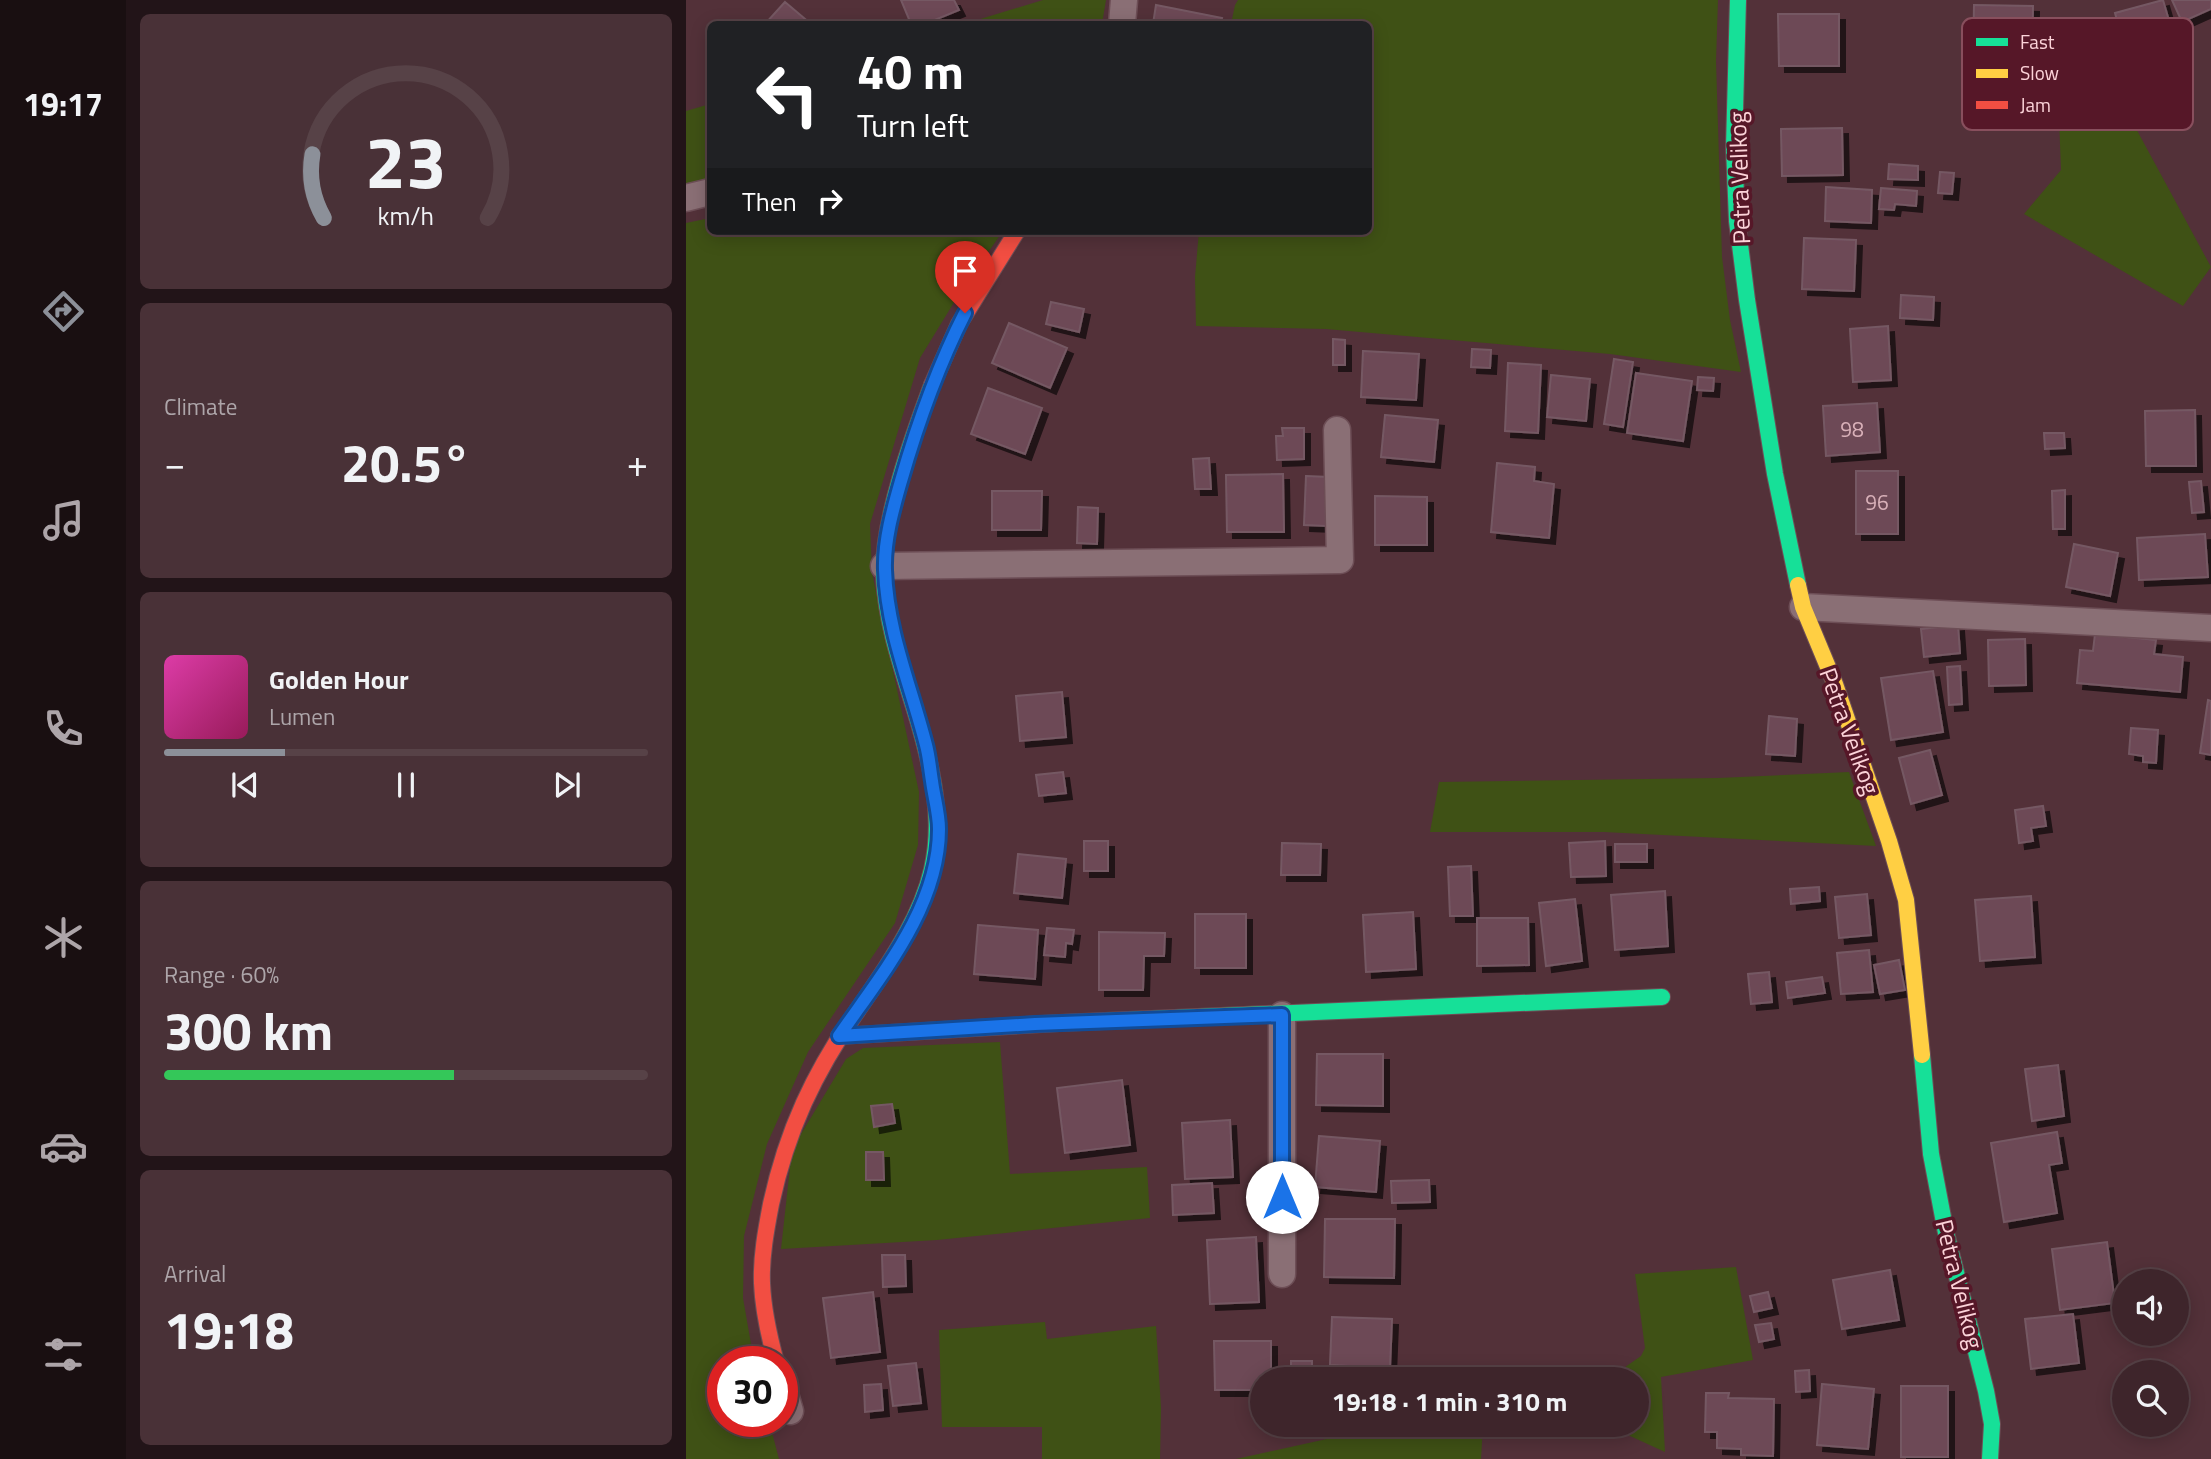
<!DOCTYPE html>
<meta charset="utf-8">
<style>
:root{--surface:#3e252b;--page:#493137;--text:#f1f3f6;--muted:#ada5a9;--line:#574247;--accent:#8c9099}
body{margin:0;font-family:"Titillium Web",sans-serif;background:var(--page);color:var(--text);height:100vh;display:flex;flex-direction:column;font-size:26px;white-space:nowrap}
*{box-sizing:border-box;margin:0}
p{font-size:23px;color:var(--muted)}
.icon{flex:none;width:38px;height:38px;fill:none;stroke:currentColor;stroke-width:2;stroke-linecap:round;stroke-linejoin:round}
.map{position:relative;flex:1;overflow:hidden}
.sheet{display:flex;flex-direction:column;gap:14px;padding:14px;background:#221418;width:560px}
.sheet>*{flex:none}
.top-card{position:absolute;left:21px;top:21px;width:665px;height:214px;border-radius:10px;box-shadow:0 4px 18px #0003,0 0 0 2px var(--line);background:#202124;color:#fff;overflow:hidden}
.fabs{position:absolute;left:1426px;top:1269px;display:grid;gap:14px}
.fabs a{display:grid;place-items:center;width:77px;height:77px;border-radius:50%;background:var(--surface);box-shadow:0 4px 18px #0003,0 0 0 2px var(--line);font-size:35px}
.speed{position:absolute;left:21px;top:1346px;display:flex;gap:14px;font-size:35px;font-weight:700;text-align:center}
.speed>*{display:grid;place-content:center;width:91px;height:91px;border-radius:50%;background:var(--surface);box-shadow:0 4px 18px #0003,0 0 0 2px var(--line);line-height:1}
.speed .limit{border:10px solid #d22;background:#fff;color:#111}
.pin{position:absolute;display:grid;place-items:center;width:60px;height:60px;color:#fff;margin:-72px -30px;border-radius:50% 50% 50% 0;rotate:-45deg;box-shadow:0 0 7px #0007}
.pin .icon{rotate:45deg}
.me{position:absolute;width:77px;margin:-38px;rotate:0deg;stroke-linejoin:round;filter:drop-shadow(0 0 5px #0008)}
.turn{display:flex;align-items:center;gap:24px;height:147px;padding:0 35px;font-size:32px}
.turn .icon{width:91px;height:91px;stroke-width:2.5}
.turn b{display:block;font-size:49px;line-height:60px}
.then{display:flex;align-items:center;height:66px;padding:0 35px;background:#0003;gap:14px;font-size:26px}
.big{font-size:52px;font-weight:700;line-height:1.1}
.sheet .tile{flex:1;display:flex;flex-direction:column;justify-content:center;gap:10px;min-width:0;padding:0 24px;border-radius:10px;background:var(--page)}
.sheet .dial{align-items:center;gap:0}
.dial svg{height:182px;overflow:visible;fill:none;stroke:var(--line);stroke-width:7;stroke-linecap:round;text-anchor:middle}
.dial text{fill:var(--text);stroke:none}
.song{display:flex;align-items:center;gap:21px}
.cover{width:84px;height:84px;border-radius:10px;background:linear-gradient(135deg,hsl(320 70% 55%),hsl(330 70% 35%))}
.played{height:7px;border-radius:4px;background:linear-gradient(90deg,var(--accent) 25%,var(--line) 25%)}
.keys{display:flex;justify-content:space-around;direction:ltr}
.heat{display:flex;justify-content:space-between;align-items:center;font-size:38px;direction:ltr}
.charge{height:10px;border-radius:5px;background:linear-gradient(90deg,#34c759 60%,var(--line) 0)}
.trip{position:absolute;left:564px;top:1367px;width:399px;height:70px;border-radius:35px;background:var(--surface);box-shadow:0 4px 18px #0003,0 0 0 2px var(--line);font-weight:700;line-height:70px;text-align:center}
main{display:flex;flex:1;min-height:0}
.tabs{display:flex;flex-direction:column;width:126px;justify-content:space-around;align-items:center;background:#190f11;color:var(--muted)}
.tabs .icon{width:49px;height:49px}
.tabs .current{color:var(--accent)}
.tabs b{font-size:32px;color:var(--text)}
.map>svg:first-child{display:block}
.green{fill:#3f5115}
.building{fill:#6d4857;stroke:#755963;stroke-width:2;filter:url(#shadow)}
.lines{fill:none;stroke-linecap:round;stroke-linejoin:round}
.street-casing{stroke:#6d4e56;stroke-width:29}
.fast-casing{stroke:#6d4e56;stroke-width:18}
.slow-casing{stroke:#6d4e56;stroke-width:18}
.jam-casing{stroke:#6d4e56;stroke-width:18}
.street{stroke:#8a6f75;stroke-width:26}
.fast{stroke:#16e098;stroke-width:16}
.slow{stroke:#ffcf43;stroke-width:16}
.jam{stroke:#f24e42;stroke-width:16}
.route-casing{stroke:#114b97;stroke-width:18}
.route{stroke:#1a73e8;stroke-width:12}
.labels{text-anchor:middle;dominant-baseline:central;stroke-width:7;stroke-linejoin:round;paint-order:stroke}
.number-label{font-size:21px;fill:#d8b0b8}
.street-label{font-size:24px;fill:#fcd3d9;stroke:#561728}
.key{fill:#561728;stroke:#884f5d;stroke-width:2}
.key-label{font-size:19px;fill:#fcd3d9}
</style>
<main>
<nav class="tabs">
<b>19:17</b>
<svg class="icon current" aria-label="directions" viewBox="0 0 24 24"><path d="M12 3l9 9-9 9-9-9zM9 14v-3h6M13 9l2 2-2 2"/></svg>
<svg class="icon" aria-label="music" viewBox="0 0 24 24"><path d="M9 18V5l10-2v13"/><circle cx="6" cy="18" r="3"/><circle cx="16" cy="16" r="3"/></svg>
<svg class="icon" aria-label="phone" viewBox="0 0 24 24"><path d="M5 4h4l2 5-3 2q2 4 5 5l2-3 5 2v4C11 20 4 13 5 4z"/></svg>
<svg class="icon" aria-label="climate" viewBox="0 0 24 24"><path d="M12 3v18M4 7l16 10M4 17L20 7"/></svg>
<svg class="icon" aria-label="car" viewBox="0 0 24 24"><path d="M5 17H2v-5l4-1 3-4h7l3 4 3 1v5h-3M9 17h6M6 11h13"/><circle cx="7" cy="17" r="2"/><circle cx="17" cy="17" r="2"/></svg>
<svg class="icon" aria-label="filters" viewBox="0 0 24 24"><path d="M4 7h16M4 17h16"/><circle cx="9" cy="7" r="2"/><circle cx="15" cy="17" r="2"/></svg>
</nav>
<section class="sheet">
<div class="tile dial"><svg viewBox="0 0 100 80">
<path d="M14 69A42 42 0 1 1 86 69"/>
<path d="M14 69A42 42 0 0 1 9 41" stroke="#8c9099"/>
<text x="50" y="56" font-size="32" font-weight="700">23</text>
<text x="50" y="72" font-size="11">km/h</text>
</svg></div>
<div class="tile"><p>Climate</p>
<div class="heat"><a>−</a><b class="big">20.5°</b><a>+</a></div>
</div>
<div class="tile">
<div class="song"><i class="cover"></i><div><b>Golden Hour</b><p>Lumen</p></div></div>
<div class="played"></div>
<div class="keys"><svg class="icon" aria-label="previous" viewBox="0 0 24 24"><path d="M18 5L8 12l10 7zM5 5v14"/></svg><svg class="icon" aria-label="pause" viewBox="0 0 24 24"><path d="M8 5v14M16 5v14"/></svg><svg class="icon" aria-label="next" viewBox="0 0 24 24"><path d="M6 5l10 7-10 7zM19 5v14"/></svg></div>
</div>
<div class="tile"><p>Range · 60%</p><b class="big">300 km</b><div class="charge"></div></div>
<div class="tile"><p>Arrival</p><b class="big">19:18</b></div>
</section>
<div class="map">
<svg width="1525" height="1459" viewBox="0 0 1525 1459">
<defs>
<filter id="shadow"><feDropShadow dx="6" dy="6" stdDeviation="0" flood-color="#0009"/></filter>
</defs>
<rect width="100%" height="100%" fill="#533139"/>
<!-- green -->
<path class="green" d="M357 0H420L416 24H278Z
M552 0H1032L1030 61 1036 257 1044 320 1055 372 924 354 640 329 510 326 509 277 513 231H682V24H545L549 5Z
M1427 86 1525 267 1497 306 1338 214 1375 170 1372 92Z
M24 104V181L0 184V111Z
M24 218V231H317L275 291 234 358 184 524 186 573 233 792 232 845 209 923 122 1052 81 1144 58 1236 57 1298 68 1361 37 1362V1421H83L93 1459H0V223Z
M1163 772 1190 846 918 832H744L753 782 1032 778Z
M314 1042 324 1174 461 1167 464 1218 251 1240 95 1249 106 1149 160 1059 177 1048Z
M1050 1267 1067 1360 975 1377 979 1452 920 1425 950 1424V1379H922L955 1356 959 1348 949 1274Z
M359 1322 361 1339 470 1326 475 1408 474 1459H356V1427H256L253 1330Z
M709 1424 797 1425 795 1459H550Z"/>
<!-- building -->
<path class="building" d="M215 0H268L273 10 239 24H225Z
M1477 0 1486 31 1437 43 1429 13Z
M1486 0H1525V9L1496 22Z
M99 2 125 24H79Z
M470 5 536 18 534 24H467Z
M1288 5 1347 6 1346 64 1287 63Z
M1092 14H1153V66H1093Z
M1156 128 1157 175 1096 176 1095 129Z
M1203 164 1232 166V180L1202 179Z
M1254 172 1268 173 1266 194 1252 193Z
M1140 187 1186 190 1185 223 1139 221Z
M1195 188 1231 191 1230 206 1209 204 1208 210 1193 209Z
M1118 238 1170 240 1168 291 1116 289Z
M1215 295 1248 297 1247 320 1214 318Z
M365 302 398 309 393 332 360 324Z
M323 323 381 348 364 388 306 363Z
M1202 326 1205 380 1167 382 1164 329Z
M647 339 659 340V365H647Z
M786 349 805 350 804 368 785 367Z
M677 351 733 354 730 400 675 397Z
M928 359 947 362 937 427 918 424Z
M822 363 855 365 852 433 819 431Z
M950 373 1006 381 997 441 941 433Z
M865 375 904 379 900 421 861 417Z
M1012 377 1028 378 1027 391 1011 390Z
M302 388 356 408 339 454 285 434Z
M1191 403 1194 452 1140 456 1137 406Z
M1509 410 1510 466H1460L1459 411Z
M699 415 752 420 748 462 695 457Z
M596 428H618V459L591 460 590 436H597Z
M1358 433H1378L1379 448 1359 449Z
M523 458 525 489H509L507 459Z
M811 463 849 467 848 481 868 484 863 538 805 532Z
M1170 471H1212V534H1170Z
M597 474 598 532H541L540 475Z
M620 476 643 477 641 526 618 525Z
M1515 481 1518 512 1506 513 1503 482Z
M1379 490V529H1367L1366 491Z
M306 491H356L355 530H306Z
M689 496 741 497V545H689Z
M392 507 412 508 411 544 391 543Z
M1519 534 1522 577 1453 580 1451 538Z
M1388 544 1432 553 1424 596 1380 587Z
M1272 625 1274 653 1238 657 1235 629Z
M1409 634 1470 640 1468 654 1497 657 1494 692 1391 683 1394 650 1407 651Z
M1339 639 1340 685 1303 686 1302 640Z
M1274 666 1276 704 1263 705 1261 667Z
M1247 671 1257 732 1205 740 1195 678Z
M376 692 380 737 334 741 330 696Z
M1522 700 1525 701V755L1514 753Z
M1083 716 1111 719 1109 756 1080 754Z
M1445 728 1472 730 1470 763 1457 762V756L1443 754Z
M1244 750 1256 795 1225 804 1213 758Z
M377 772 380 793 353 796 350 775Z
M1357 806 1360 826 1345 828 1347 841 1333 843 1329 810Z
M398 841H422V871H398Z
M919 841 920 876 885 877 883 843Z
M596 843 635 844 634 875H595Z
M929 844H961V862H929Z
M332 854 380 859 376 898 328 893Z
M785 866 787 916H764L762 867Z
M1133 887 1134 901 1105 904 1104 889Z
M979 891 982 946 929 950 925 895Z
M1181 894 1185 935 1153 938 1149 897Z
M1345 896 1349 957 1294 961 1289 900Z
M889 899 896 961 860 966 853 903Z
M727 912 730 969 680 972 677 915Z
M509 914H560V968H509Z
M791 918H842L843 965 791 966Z
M292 925 352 930 349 979 288 974Z
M361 928 388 930 386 944 380 943 379 957 358 955Z
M413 932 479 933 478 956H458L457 990H413Z
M1183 950 1187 992 1155 994 1151 953Z
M1213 960 1219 990 1194 994 1188 965Z
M1083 972 1086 1002 1065 1004 1062 974Z
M1136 977 1139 993 1102 998 1100 982Z
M631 1054H697V1106L630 1105Z
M1372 1065 1378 1116 1346 1121 1339 1069Z
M436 1080 444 1145 379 1153 371 1088Z
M206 1104 209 1123 188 1127 185 1106Z
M544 1120 547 1177 499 1179 496 1123Z
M1371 1132 1376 1163 1363 1165 1371 1213 1318 1222 1305 1143Z
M633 1136 694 1141 690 1192 629 1187Z
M180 1152H197L198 1180H180Z
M743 1180 744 1202 706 1203 705 1181Z
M526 1183 528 1213 487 1215 486 1185Z
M639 1219H709L708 1278 638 1277Z
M570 1237 573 1302 524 1304 521 1240Z
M1421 1242 1429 1303 1374 1310 1366 1249Z
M196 1255H219L220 1286 197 1287Z
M1204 1270 1213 1320 1156 1329 1147 1280Z
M187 1292 194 1352 145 1358 137 1298Z
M1082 1292 1086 1308 1068 1312 1064 1296Z
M1387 1314 1393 1363 1345 1369 1339 1319Z
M646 1317 706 1319 704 1368 644 1365Z
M1085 1323 1088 1339 1073 1342 1069 1325Z
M528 1341H585V1379H576V1390H529Z
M605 1361H626V1379H605Z
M230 1363 235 1403 207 1406 202 1366Z
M1123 1370 1124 1391 1110 1392 1109 1371Z
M195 1384 197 1410 179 1412 178 1385Z
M1136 1384 1188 1389 1182 1449 1131 1445Z
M1215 1386H1262V1457H1215Z
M1020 1393H1043L1042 1398 1088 1399 1087 1456 1055 1455V1449L1031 1448V1432H1019Z"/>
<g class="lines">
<defs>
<path id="street" d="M436 24 438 0
M0 198 24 192
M198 566 654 560 651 430
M1117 607 1525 628
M596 1015V1274
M96 1384 104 1411"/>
<path id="fast" d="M1052 0 1048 147 1051 221 1061 300 1089 474 1112 585
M171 1011C251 896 272 848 229 710 215 665 200 622 198 575 196 521 227 436 246 385
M373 1023 976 997
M1236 1055 1245 1154 1260 1233 1300 1391 1306 1424 1304 1459"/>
<path id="slow" d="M1112 585 1117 607 1149 684 1203 841 1220 900 1236 1055"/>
<path id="jam" d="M246 385 273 324 331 231
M153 1036 373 1023
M90 1362C83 1336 77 1310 76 1283 75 1257 80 1230 85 1204 101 1130 128 1073 171 1011"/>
</defs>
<!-- street casing -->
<use href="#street" class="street-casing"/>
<!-- fast casing -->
<use href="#fast" class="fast-casing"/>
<!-- slow casing -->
<use href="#slow" class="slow-casing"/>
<!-- jam casing -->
<use href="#jam" class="jam-casing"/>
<!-- street -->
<use href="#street" class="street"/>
<!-- fast -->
<use href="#fast" class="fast"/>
<!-- slow -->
<use href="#slow" class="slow"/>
<!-- jam -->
<use href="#jam" class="jam"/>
</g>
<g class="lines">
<defs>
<path id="route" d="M279 313C251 368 232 422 215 481 207 509 198 540 199 570 201 631 225 686 240 745 243 756 244 769 246 781 248 797 253 813 253 829 253 907 195 975 153 1036L349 1024 596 1015V1197"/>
</defs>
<!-- route casing -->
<use href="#route" class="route-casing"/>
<!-- route -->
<use href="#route" class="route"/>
</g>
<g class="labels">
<!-- number labels -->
<g class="number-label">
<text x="1166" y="429">98</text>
<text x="1191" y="502">96</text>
</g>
<!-- street labels -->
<g class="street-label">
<text transform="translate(1053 178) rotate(-92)">Petra Velikog</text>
<text transform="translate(1164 731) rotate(70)">Petra Velikog</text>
<text transform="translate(1274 1284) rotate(76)">Petra Velikog</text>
</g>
</g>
<!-- legend -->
<rect x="1276" y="18" width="231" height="112" rx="10" class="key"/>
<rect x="1290" y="38" width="32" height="8" fill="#16e098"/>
<rect x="1290" y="69" width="32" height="9" fill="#ffcf43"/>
<rect x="1290" y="101" width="32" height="8" fill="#f24e42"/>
<g class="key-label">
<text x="1334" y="49">Fast</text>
<text x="1334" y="80">Slow</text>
<text x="1334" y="112">Jam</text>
</g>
</svg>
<div class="fabs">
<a><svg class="icon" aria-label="sound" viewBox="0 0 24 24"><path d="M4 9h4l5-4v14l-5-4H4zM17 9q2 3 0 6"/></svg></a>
<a><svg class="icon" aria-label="search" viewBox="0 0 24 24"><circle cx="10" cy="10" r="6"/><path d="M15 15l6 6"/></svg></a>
</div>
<div class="speed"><div class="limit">30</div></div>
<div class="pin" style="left:279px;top:313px;background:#d93025"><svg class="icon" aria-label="arrive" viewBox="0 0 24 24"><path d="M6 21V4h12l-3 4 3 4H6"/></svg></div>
<svg class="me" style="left:596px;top:1197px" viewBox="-20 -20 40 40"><circle r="19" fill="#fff"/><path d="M0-13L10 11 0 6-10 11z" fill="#1a73e8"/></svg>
<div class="trip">19:18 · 1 min · 310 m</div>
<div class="top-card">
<div class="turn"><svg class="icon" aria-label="left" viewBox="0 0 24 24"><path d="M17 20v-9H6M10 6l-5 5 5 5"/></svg><div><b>40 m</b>Turn left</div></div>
<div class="then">Then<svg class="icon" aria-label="right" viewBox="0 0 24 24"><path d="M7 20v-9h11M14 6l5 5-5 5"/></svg></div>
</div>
</div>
</main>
